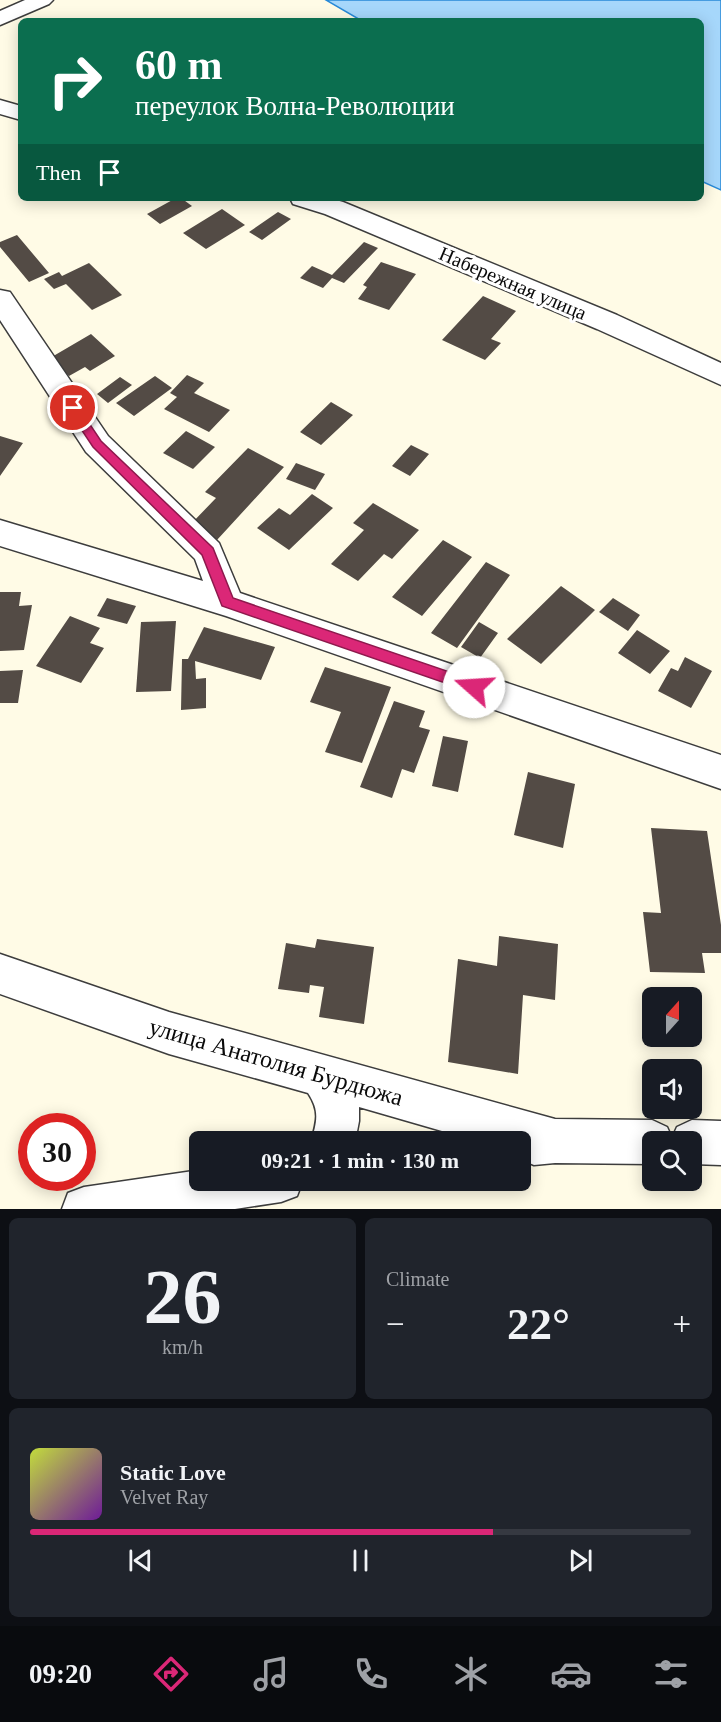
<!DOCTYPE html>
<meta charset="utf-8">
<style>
:root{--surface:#171b24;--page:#20242c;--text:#f1f3f6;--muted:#9ea1a6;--line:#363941;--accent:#db2777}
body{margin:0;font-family:Georgia,serif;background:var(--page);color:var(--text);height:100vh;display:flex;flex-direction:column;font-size:22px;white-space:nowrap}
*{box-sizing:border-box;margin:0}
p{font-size:20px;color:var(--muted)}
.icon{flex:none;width:33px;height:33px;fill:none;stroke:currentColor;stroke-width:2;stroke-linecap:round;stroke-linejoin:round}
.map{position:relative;height:1209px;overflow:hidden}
.sheet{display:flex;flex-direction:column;gap:9px;padding:9px;background:#0d0f14;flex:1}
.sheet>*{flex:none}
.hud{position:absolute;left:18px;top:18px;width:686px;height:183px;border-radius:9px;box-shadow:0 3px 15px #0003;background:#0b6e4f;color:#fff;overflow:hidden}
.needle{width:39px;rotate:21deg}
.controls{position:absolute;left:642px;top:987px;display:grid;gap:12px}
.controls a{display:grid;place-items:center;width:60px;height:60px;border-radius:9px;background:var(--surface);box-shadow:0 3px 15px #0003;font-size:30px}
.speed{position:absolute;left:18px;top:1113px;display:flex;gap:12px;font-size:30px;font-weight:700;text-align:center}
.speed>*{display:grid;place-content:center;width:78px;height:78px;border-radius:50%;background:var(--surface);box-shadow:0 3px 15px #0003;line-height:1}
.speed .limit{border:9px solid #d22;background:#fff;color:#111}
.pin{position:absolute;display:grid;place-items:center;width:51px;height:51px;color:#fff;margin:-26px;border:3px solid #fff;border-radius:50%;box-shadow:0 2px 6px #0007}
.me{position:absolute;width:66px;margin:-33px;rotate:289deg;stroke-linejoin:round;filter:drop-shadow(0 0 4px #0008)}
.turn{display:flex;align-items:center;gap:21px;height:126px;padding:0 18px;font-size:27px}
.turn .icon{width:78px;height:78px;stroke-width:2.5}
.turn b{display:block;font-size:42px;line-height:51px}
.then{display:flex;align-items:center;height:57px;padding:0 18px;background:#0003;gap:12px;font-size:22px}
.big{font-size:45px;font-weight:600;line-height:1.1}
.sheet .widget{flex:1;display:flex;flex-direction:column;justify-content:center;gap:9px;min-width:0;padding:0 21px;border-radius:9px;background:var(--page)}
.sheet .dial{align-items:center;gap:0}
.dial b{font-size:78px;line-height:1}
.song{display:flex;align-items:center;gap:18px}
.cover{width:72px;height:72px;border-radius:9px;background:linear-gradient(135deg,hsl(70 70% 55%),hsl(280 70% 35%))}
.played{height:6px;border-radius:3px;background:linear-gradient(90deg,var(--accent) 70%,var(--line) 70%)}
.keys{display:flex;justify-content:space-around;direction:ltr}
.heat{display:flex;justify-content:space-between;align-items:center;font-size:33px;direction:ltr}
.sheet .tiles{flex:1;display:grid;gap:9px;grid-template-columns:1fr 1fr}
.widget:last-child{grid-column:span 2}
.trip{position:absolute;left:189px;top:1131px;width:342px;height:60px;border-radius:9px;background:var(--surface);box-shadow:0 3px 15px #0003;font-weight:600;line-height:60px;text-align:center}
.menu{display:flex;height:96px;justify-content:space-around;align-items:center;background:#090b0e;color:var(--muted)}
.menu .icon{width:42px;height:42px}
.menu .current{color:var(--accent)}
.menu b{font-size:27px;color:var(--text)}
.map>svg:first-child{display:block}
.water{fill:#a6d7fb;stroke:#2789d8;stroke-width:1.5}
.building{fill:#534b45}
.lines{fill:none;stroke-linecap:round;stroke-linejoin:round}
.minor-casing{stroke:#3d3d3d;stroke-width:3}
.minor{fill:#fff;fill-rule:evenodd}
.route{fill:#db2777;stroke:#8e194d;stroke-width:1.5}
.labels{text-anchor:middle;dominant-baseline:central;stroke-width:6;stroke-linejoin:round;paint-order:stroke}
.street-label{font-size:20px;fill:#0a0a0a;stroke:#fff}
.near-street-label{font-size:24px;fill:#0a0a0a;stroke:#fff}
</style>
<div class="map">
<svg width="721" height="1209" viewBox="0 0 721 1209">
<rect width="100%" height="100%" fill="#fffbe6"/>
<!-- water -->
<path class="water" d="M326 0H721V190L701 181 700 21H362Z"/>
<!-- building -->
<path class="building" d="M176 198H181L192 206 160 224 147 214Z
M222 209 245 225 206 249 183 233Z
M278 212 291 219 262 240 249 232Z
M17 235 49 273 29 282 0 247V242Z
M364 242 378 248 344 283 332 278 323 288 300 278 312 266 332 275Z
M381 262 416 274 389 310 358 299 367 287 363 285Z
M89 263 122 295 92 310 66 284 54 289 44 279 59 272 62 276Z
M483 296 516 311 491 339 501 343 485 360 442 340Z
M91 334 115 356 90 371 85 367 69 376 50 358Z
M187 375 204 383 194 393 230 410 209 432 164 409 177 397 170 393Z
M155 376 172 388 134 416 116 403Z
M120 377 132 385 108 403 97 394Z
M331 402 353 415 321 445 300 432Z
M186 431 215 447 193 469 163 453Z
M0 436 23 443 0 476Z
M411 445 429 454 410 476 392 466Z
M248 448 284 467 217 540 190 525 216 498 205 492Z
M296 463 325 474 315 490 286 479Z
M312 494 333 508 289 550 257 528 279 508 290 515Z
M373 503 419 530 392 559 384 554 358 581 331 564 364 530 353 523Z
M443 540 472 557 422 616 392 597Z
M486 562 510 575 457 648 431 633Z
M561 586 595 610 541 664 507 639Z
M0 592H21L19 606 32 605 24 650 0 651Z
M107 598 136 606 127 624 97 616Z
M613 598 640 615 628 631 599 612Z
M70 616 100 628 90 643 104 648 81 683 36 666Z
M176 621 171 691 136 692 141 622Z
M479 622 498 633 480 658 461 647Z
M204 627 275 647 261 680 195 661 196 679 206 678V708L181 710 182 659H188Z
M637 630 670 651 650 674 618 653Z
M685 657 712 671 691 708 658 691 671 668 678 671Z
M325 667 391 687 362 763 325 752 341 712 310 702Z
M23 670 18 703H0V671Z
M394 701 425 711 419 727 430 730 414 773 402 769 392 798 360 787Z
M443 736 468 741 458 792 432 786Z
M528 772 575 784 563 848 514 835Z
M651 828 707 831 721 925V953H702L705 973 650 972 643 912 661 913Z
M499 936 558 944 555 1000 523 995 518 1074 448 1062 458 959 497 966Z
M317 939 374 947 364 1024 319 1017 324 987 310 985 309 993 278 989 286 943 315 948Z"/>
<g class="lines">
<defs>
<path id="minor" d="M25 0H53L49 4 0 25V11Z
M0 100 21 106V120L0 114Z
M290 198H329L343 202 617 315 721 363V385L597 329 325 214 293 204Z
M0 290 10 292 108 436 219 543 240 593 721 755V789L226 616 0 546V520L203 581 195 559 86 452 0 320Z
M0 954 169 1012 555 1119 652 1120 667 1127 672 1138 677 1127 692 1120 721 1121V1165L692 1164V1142H652V1164L555 1163 534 1165 520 1159V1142H480L359 1107V1121L355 1142H311C317 1121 320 1111 308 1093L169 1054 0 994Z
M200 1170V1180H303L297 1196 281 1202 235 1209H62L68 1193 84 1187Z"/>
</defs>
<!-- minor casing -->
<use href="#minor" class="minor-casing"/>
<!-- minor -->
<use href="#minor" class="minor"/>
</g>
<!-- route -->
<path class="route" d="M73 403 77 405 101 441 213 548 233 598 479 682 481 687 479 691 474 693 222 606 202 555 93 447 67 408Z"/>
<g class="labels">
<!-- street labels -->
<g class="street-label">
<text transform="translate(513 283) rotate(23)">Набережная улица</text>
</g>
<!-- near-street labels -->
<g class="near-street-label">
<text transform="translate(276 1062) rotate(16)">улица Анатолия Бурдюжа</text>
</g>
</g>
</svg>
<div class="controls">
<a><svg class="needle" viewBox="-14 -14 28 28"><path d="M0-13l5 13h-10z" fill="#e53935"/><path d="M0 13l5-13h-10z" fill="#9ea1a6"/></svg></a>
<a><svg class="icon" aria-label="sound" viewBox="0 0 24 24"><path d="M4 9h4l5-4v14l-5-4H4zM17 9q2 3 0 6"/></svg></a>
<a><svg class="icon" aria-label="search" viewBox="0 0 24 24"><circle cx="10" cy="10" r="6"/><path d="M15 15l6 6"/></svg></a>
</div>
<div class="speed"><div class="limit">30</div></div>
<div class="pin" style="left:73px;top:408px;background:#d93025"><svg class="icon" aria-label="arrive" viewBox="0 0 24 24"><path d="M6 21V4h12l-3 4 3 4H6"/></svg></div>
<svg class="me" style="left:474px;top:687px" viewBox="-20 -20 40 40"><circle r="19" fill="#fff"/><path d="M0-13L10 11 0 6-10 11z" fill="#db2777"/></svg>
<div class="trip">09:21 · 1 min · 130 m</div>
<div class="hud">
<div class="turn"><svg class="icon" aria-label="right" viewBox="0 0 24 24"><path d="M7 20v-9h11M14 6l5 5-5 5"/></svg><div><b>60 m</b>переулок Волна-Революции</div></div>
<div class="then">Then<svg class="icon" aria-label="arrive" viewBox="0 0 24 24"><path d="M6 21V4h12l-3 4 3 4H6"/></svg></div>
</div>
</div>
<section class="sheet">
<div class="tiles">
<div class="widget dial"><b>26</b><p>km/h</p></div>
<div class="widget"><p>Climate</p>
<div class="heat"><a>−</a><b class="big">22°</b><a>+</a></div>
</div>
<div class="widget">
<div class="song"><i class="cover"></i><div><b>Static Love</b><p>Velvet Ray</p></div></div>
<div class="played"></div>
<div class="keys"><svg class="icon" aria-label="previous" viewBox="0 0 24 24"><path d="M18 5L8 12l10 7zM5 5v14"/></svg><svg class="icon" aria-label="pause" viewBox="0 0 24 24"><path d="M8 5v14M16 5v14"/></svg><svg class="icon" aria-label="next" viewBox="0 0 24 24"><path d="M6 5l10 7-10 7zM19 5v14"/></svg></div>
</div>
</div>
</section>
<nav class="menu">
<b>09:20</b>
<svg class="icon current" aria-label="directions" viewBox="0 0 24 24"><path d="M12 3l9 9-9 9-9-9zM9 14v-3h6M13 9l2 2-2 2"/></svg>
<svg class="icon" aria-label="music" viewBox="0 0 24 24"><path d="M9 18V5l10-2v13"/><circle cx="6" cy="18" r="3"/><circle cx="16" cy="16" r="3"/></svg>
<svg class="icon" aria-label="phone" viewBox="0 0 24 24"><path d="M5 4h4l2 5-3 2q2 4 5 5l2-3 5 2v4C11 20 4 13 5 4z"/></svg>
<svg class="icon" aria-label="climate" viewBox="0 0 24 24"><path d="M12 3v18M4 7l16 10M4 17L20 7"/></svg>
<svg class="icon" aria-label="car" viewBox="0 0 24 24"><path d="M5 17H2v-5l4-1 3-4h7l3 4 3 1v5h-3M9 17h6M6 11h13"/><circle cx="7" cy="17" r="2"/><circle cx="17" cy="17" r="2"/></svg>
<svg class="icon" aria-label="filters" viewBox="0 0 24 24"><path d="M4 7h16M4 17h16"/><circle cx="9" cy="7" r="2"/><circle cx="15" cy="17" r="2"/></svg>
</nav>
